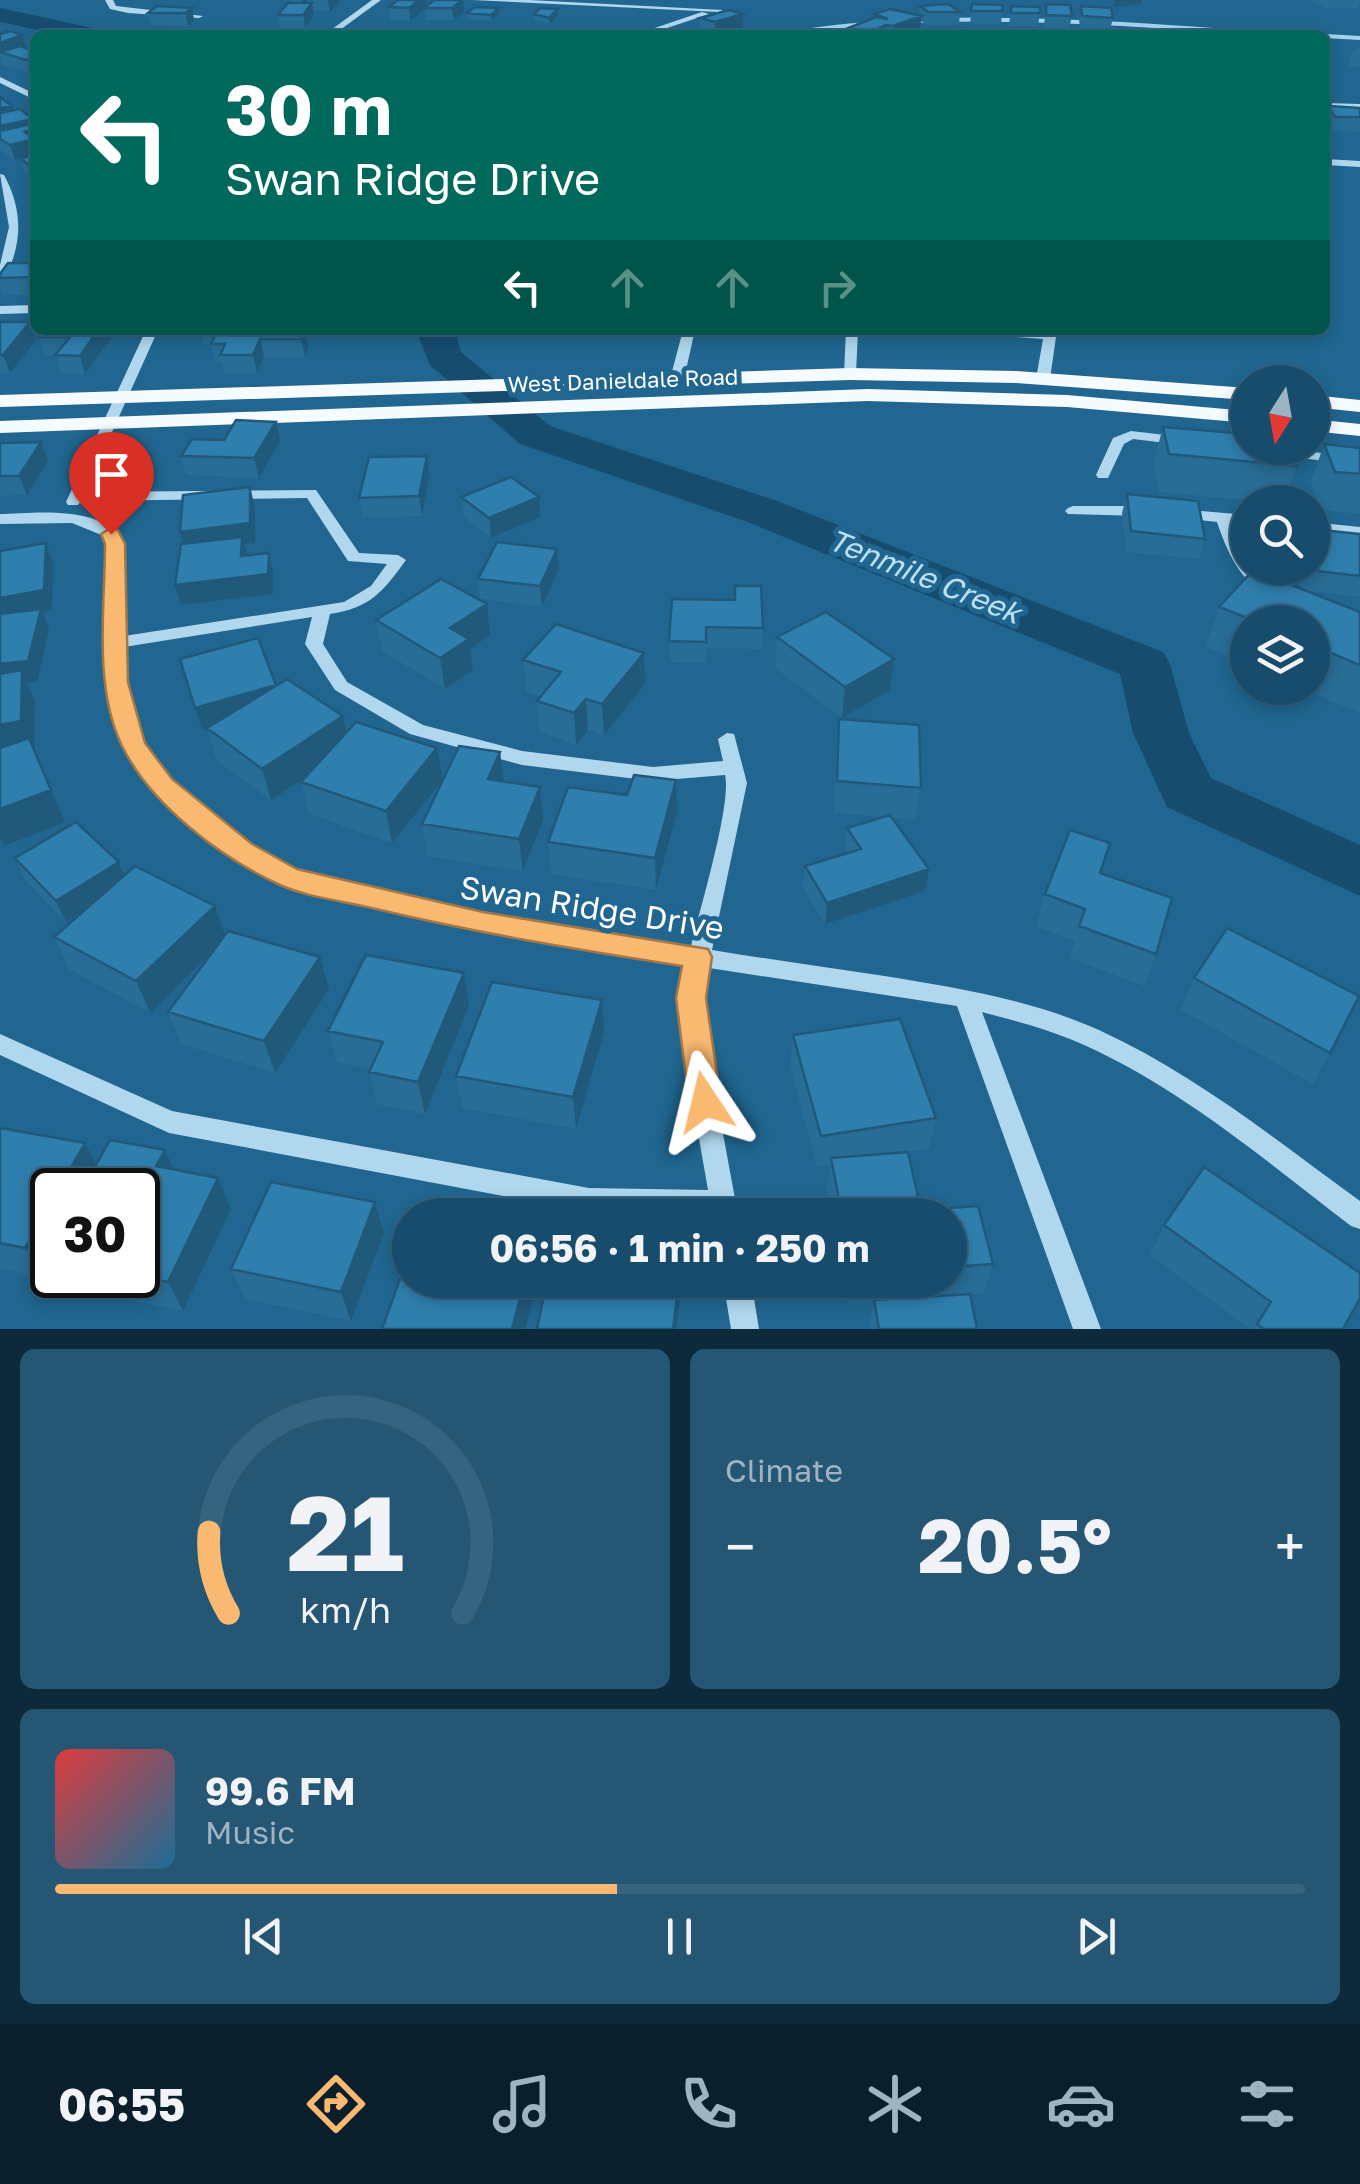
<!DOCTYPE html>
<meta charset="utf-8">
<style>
:root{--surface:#184c6c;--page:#255674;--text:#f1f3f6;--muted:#9fb4c2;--line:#36637f;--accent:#fab971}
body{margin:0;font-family:"Golos Text",sans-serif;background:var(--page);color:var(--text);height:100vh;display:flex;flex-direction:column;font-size:38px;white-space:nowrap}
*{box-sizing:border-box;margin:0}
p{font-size:32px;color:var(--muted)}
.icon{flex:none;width:55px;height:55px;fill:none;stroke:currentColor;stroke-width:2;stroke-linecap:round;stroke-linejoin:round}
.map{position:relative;height:1329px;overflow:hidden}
.panel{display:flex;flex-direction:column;gap:20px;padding:20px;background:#0d2a3b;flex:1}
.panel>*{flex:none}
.guide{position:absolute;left:30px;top:30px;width:1300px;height:305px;border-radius:15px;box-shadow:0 5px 15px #0003,0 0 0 2px var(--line);background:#00695c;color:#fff;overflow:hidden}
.needle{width:65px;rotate:191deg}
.buttons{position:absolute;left:1230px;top:365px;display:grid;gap:20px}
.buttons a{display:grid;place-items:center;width:100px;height:100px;border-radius:50%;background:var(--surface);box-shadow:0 5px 15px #0003,0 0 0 2px var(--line);font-size:50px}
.speed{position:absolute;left:30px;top:1168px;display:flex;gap:20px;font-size:50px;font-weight:700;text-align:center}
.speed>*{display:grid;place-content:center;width:130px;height:130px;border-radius:50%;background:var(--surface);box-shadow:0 5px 15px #0003,0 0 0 2px var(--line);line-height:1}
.speed .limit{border:5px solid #111;border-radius:15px;background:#fff;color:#111}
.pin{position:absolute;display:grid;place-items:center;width:85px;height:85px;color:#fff;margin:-102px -42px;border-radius:50% 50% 50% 0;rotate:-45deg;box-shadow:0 0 10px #0007}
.pin .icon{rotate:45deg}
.me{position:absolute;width:110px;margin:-55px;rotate:350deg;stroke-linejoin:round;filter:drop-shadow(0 0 8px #0008)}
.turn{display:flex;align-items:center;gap:35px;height:210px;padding:0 30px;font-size:45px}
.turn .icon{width:130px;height:130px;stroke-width:2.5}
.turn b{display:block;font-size:70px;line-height:85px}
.lanes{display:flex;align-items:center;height:95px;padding:0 30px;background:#0003;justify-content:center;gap:50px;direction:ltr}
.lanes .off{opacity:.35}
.big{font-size:75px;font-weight:700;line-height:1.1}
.panel .tile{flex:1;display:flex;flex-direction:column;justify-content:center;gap:15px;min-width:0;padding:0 35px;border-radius:15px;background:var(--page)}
.panel .dial{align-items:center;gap:0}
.dial svg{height:260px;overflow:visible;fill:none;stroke:var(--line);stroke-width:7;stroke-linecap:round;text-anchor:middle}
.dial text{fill:var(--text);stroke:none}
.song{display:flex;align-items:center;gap:30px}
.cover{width:120px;height:120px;border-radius:15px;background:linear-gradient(135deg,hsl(0 70% 55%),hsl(200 70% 35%))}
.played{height:10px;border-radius:5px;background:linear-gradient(90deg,var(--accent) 45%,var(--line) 45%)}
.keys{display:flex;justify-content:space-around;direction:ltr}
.heat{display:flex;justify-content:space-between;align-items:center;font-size:55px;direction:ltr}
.panel .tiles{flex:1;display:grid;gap:20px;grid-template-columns:1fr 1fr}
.tile:last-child{grid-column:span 2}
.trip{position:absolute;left:392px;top:1198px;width:575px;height:100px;border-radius:50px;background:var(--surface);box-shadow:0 5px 15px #0003,0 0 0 2px var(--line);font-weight:700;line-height:100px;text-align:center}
.dock{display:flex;height:160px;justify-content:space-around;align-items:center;background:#0a1e2b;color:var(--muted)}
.dock .icon{width:70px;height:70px}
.dock .selected{color:var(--accent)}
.dock b{font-size:45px;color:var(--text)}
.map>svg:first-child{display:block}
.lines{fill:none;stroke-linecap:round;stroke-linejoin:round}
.stream{stroke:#a4d4ee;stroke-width:4}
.river{fill:#164d6f;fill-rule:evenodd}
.minor{fill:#b0d7ed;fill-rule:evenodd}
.major{fill:#f6fbff;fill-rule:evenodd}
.wall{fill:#286d96}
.shaded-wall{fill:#21597a}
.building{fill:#2f7fae;stroke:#21597a;stroke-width:2.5}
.route{fill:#fab971;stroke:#a27849;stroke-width:2.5}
.labels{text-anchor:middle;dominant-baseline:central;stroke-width:10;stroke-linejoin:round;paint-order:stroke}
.far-street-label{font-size:22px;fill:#fff;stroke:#206690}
.water-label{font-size:30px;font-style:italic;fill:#bce0f4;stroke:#206690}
.near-street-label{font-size:32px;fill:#fff;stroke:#206690}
</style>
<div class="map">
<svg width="1360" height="1329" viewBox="0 0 1360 1329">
<rect width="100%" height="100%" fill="#206690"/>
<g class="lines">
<!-- stream -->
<path class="stream" d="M778 35C950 6 1120 25 1293 35
M1325 36 1360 38"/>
<!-- river -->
<path class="river" d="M0 8 102 30 106 35H62L0 22Z
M423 330H459L457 338 461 352 550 426 777 501 1163 652 1170 664 1189 733 1211 778 1360 845V896L1167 807 1133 733 1120 674 745 521 520 444 430 365 419 338Z"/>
<!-- minor -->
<path class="minor" d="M105 0H113L116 6 203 16 199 18 128 13 110 9Z
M372 0H381L333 35H324Z
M472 0H529L723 10 719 12Z
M702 12 709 14 646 35H634Z
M978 29 1055 33 1059 35H942Z
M0 77 35 94V100L0 83Z
M1325 103 1360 104V110L1325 109Z
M1325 159 1360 161V167L1325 165Z
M0 174 4 175C23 210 23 244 4 279L0 280V265L9 227Z
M35 305V313L0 314V306Z
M146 330H158L85 492 316 490 359 553 398 555 406 560C383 592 370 608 330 614L323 644 347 682 423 725 522 751 653 767 723 761 718 739 727 733 734 734 747 783 712 950C768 959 823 967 878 975 953 987 1029 999 1099 1030 1195 1074 1276 1140 1360 1201V1229L1351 1226C1262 1158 1174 1082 1070 1039 1041 1027 1011 1020 982 1012L1101 1329H1073L957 1006 709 968 702 997 705 1036 738 1215 589 1212 169 1133 0 1055V1034L172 1111 589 1188 708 1190 681 1036 680 997 687 964 483 933 291 886 196 829 156 791 125 745 107 682V544L104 536 72 523 0 524V514C35 513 107 504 123 544L124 636 344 602 371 586 387 564 348 561 307 498 81 501 78 505H68L66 502ZM312 617 305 644 335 690 410 734 522 765 653 781 725 775C732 804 699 912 691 947L483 915 297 871 210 819 170 781 143 744 125 682 124 647Z
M683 330H695L684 379 677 383 670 379Z
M846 330H858L856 374 850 378 844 374Z
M966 330H1057L1050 379 1043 383 1036 379 1043 339 972 334Z
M1131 431 1183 437 1190 441 1183 445 1133 439 1124 444 1108 478H1098L1096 475 1113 438Z
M1275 448 1360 457V465L1283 456 1278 455Z
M1073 506H1142L1150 511 1142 516 1068 514 1065 511 1068 508Z
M1178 509 1248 515V525L1233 523 1248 559V568H1253L1271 586 1273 589 1271 592H1259C1237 573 1226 549 1217 522L1173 517 1170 514Z
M1312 522 1360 527V537L1312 532Z
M723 1280H751L759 1329H731Z"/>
<!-- major -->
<path class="major" d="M850 368 1016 371 1248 388V400L1016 383 850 380 0 407V395Z
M868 389 1067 395 1248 411V423L1067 407 868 401 0 433V421Z
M1312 395 1360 400V412L1312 407Z
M1312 419 1360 424V436L1312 431Z"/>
</g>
<!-- wall -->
<path class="wall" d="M292 0H340V3L330 11 314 10V15L305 28H280L278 15 292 3Z
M398 0H426V6L434 0 464 12 454 20H426L425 9 410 21 390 20 389 7Z
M1313 0H1360V2L1358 8H1324L1312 1Z
M972 4 1003 5 1001 24H970Z
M1046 4 1072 16 1069 29 1044 27Z
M920 6 960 12 959 25H927L921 21 920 29 903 35H838V32L874 18V14L919 15Z
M1011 6 1040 13 1038 26H1009Z
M1081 6 1113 18 1110 30 1080 29 1079 19Z
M192 8 194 21 188 26 151 25 148 13Z
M499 8V14L492 21 468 20 467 13Z
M534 14 558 15 550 24 534 20Z
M700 18 743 27 715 34 700 30Z
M0 34 26 48 35 51V78L31 76 30 73 2 65 0 58Z
M1360 47V68L1348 65 1352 52Z
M0 97 14 110 33 119 35 181 34 179H32L25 174 21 159 15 160 0 151Z
M1329 106 1360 108V132L1330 131 1325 121Z
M35 263V295H3L0 287V274Z
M0 322 36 340 10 373H0Z
M44 330H107L110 339 85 374H61L56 355H45L39 337Z
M200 330H306L309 346 305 357H264L257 373 225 374 222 362H215L211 344 203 345Z
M276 422 280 441 259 478 186 475 181 456Z
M1163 427 1297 466 1284 502H1265L1159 492 1153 464Z
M0 443 48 461 27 495 0 496Z
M1324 444 1360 448V514L1321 510 1311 482Z
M429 475 422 516 363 518 359 498Z
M1127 494 1205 539 1199 559 1126 552 1122 513Z
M461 497 540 517 491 538 464 517Z
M1360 534V597L1308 591 1360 612V713L1300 688H1312V622H1248V665L1206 647 1219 607 1301 588 1296 568H1312Z
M559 569 542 607 480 599 478 579Z
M734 600 763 628 762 649 706 648V663L670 662 669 641Z
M376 620 490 635 470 649 473 670 445 689 382 651Z
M777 637 889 691 842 718 775 668Z
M523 660 645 684 604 735 588 730 576 745 539 732 537 701 541 696 526 691Z
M276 686 346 732 437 748 443 780 392 843 309 814 301 782 304 778 271 800 216 760 207 728 209 727 202 729Z
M839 719 921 788 915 820 892 818 925 891 825 924 803 888 805 866 847 853 844 850 847 828 882 817 834 813 836 751Z
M500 752 503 781 540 787 543 819 523 871 428 856 422 824Z
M676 780 677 812 656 890 551 874 548 842Z
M1110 843 1101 874 1156 954 1144 986 1070 958 1075 941 1036 927 1045 894Z
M15 858 124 875 215 906 225 935 329 989 275 1073 181 1044 168 1012 215 949 150 1013 69 969 54 937 82 912 66 922 25 880Z
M464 973 469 1005 425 1114 377 1104 369 1072 370 1069 337 1062 328 1031Z
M1194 978 1359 996 1313 1084 1181 1010Z
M900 1019 936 1118 929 1149 909 1152 921 1210 978 1206 993 1264 984 1293 970 1295 977 1329H868L873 1303 848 1305 843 1280H950V1215H832L827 1189 830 1165 817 1167 790 1067 793 1035Z
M604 1032 576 1129 462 1108 456 1076Z
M0 1128 85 1143 96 1165 165 1150 174 1170 231 1209 183 1311 63 1287 56 1275H138L52 1190V1270L50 1267 44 1277 0 1269Z
M1164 1225 1343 1329H1250L1150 1255Z
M384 1233 351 1321 245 1299 231 1269Z"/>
<!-- shaded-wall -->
<path class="shaded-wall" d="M302 0H307L309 8 312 3 314 15 305 28Z
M328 0H340V3L330 11Z
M419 0H426V8L410 21 409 8Z
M463 0 464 12 454 20 452 8Z
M1115 0H1142L1141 4 1113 7Z
M192 8 194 21 188 26 185 13Z
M499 8V14L492 21 491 15Z
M558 9V15L550 24 549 18Z
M743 14V27L715 34V22Z
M922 16 920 29 903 35H892L893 26Z
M886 25 885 35H864Z
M22 35 26 48 0 52V43Z
M12 106 17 120 0 124V108Z
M33 119 35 126V155L15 160 10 145 0 139V126Z
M35 162V171L31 169 34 179H32L27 164Z
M30 322 36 340 10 373 3 355Z
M98 330H107L110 339 85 374 80 356Z
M304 330 309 346 305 357 301 339Z
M260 339 264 357 257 373 253 355Z
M276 422 280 441 259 478 254 458Z
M41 442 48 461 27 495 19 476Z
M427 456 429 475 422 516 419 496Z
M250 487 255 507V543L244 544 248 557 186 552 180 532Z
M539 497 540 517 491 538 489 518Z
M46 543 53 563 52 610 43 612 49 629 37 682 27 683 35 701 34 753 0 760V598Z
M557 549 559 569 542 607 540 586Z
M269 553 273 573V594L181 605 175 585Z
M487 604 490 635 470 649 473 670 445 689 440 658 450 628Z
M644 653 645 684 604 735 602 704Z
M894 659 889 691 842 718 845 687Z
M276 685 281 706 202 729 195 708Z
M586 699 588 730 576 745 574 713Z
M343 716 350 748 271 800 262 769Z
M437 748 443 780 392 843 386 811Z
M500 752 504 784 488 779Z
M676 780 677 812 656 890 655 858Z
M540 787 543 819 523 871 519 839Z
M51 790 65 822 4 846 0 838V809Z
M119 862 127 884 66 922 56 901Z
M929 869 925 891 825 924 827 903Z
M215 906 226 938 150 1013 136 981Z
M320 957 329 989 275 1073 264 1041Z
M464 973 469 1005 425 1114 418 1082Z
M602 1000 604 1032 576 1129 573 1097Z
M85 1143 101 1174 92 1190H58Z
M165 1150 179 1181 156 1166Z
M218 1178 231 1209 183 1311 168 1282Z
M52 1200V1259L45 1257 50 1267 44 1277 25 1248Z
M375 1202 384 1233 351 1321 341 1292Z
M525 1280H538L525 1329H512Z
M679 1280H680V1298L677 1329H673Z"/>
<!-- building -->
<path class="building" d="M398 0H419L409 8 389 7Z
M434 0H462L452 8H424Z
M288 3H312L303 15H278Z
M948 4 960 12H928L920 6Z
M972 4 1003 5 1002 11H971Z
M1046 4 1070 5 1072 16 1046 15Z
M157 6 192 8 185 13H148Z
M1011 6 1040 7V13H1011Z
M1081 6 1111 8 1113 18 1082 16Z
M475 7 499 8 491 15 467 13Z
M540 8 558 9 549 18 534 14Z
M890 9 922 16 893 26 886 25 864 35H853L838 32 876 17 888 19 874 14Z
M729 10 743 14 715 22 700 18Z
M962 29 995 30V35H962Z
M1271 30 1278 35H1260L1254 31Z
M11 31 22 35 0 43V34Z
M1002 33H1033V35H1002Z
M20 46 35 51V57L25 60 0 52Z
M0 97 12 106 0 108Z
M1329 106 1360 108V117H1335Z
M20 109 33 119 0 126V113Z
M35 123V129L25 132 35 139 10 145 0 139V131Z
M35 155V162L27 164 21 158Z
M8 263H35V277L0 278V274Z
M0 322H30L3 355H0Z
M44 330H98L80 356 55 355 70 337H39Z
M218 330H304L301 339H260L253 355H220L225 344H211Z
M236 420 276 422 254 458 181 456 192 439 224 440Z
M1163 427 1248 434V448H1291L1297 466 1169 454Z
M41 442 19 476H0V443Z
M1324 444 1360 448V474L1335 472Z
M427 456 419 496 359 498 369 457Z
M511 477 539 497 489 518 461 497Z
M250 487V523L180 532 183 495Z
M1127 494 1198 501 1205 539 1131 531Z
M1312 529 1360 534V576L1309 570 1308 568H1312Z
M242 537 241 556 269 553 268 574 175 585 181 544Z
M497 542 557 549 540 586 478 579Z
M46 543 44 590 0 598V551Z
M1253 570 1360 612V665L1312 645V622H1258L1219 607Z
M441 579 487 604 450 628 469 639 440 658 376 620Z
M735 586H761L763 628 706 627V642L669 641 672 599 735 600Z
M41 609 28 661 0 664V614Z
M826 612 894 659 845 687 777 637Z
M556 624 644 653 602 704 586 699 574 713 537 701 561 672 523 660Z
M258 638 276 685 195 708 180 659Z
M22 670 21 721 0 725V674Z
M287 679 343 716 262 769 207 728Z
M839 719 919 725 921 788 837 781Z
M356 722 437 748 386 811 301 782Z
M29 738 51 790 0 809V748Z
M459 746 500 752 488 779 540 787 519 839 422 824Z
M634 775 676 780 655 858 548 842 568 787 627 795Z
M890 815 929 869 827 903 805 866 861 849 847 828Z
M76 822 119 862 56 901 15 858Z
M1070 830 1110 843 1100 873 1172 898 1156 954 1079 926 1085 909 1045 894Z
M135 866 215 906 136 981 54 937Z
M1227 928 1359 996 1330 1053 1194 978Z
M228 931 320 957 264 1041 168 1012Z
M366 955 464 973 418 1082 369 1072 383 1042 328 1031Z
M492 982 602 1000 573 1097 456 1076Z
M900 1019 936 1118 821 1136 793 1035Z
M0 1128 85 1143 58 1190H52V1200L25 1248 0 1243Z
M110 1140 165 1150 156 1166 218 1178 168 1282 133 1275H138V1190H82Z
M908 1152 921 1210 978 1206 993 1264 950 1267V1215H842L831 1158Z
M1204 1167 1360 1273V1298L1343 1329H1264L1257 1324 1271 1302 1164 1225Z
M271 1182 375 1202 341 1292 231 1269Z
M52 1243V1259L45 1257Z
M406 1262H410V1280H525L512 1329H382Z
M547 1280H679L673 1329H537Z
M970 1294 977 1329H879L874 1300Z"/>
<!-- route -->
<path class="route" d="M111 528 118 530 125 544 128 682 145 743 172 779 252 844 297 869 483 912 708 949 712 957 706 998 721 1102 716 1112 705 1116 694 1112 689 1102 676 998 682 966C579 950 477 933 376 909 345 901 309 898 280 885 221 858 151 805 122 746 93 686 105 608 105 544L101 534Z"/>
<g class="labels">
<!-- far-street labels -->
<g class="far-street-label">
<text transform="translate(623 380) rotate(-2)">West Danieldale Road</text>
</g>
<!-- water labels -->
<g class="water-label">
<text transform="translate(925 576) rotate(22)">Tenmile Creek</text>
</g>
<!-- near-street labels -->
<g class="near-street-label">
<text transform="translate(592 907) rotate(9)">Swan Ridge Drive</text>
</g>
</g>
</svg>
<div class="buttons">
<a><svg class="needle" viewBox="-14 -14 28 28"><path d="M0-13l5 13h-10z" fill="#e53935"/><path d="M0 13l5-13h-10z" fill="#9fb4c2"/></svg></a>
<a><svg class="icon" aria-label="search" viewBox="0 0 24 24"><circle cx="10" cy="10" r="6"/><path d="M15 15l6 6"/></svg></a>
<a><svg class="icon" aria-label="layers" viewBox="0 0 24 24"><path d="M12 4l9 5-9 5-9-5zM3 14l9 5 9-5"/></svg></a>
</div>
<div class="speed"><div class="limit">30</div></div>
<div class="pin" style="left:111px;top:534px;background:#d93025"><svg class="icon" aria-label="arrive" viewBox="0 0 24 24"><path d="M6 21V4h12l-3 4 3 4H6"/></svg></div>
<svg class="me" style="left:705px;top:1102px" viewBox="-20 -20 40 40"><path d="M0-17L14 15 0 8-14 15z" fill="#fab971" stroke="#fff" stroke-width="4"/></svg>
<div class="trip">06:56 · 1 min · 250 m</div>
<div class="guide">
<div class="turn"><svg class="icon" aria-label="left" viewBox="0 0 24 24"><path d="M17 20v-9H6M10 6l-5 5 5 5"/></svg><div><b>30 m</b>Swan Ridge Drive</div></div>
<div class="lanes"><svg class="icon" aria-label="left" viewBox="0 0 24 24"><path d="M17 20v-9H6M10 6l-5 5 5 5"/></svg><svg class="icon off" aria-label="ahead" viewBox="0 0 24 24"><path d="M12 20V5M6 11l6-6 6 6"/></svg><svg class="icon off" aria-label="ahead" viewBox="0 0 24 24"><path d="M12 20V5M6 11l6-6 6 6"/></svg><svg class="icon off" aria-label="right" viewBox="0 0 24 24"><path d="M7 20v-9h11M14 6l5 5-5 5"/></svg></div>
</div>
</div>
<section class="panel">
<div class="tiles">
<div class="tile dial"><svg viewBox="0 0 100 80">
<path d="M14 69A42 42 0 1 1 86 69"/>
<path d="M14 69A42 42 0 0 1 8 44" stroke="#fab971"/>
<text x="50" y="56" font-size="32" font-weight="700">21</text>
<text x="50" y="72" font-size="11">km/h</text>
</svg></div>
<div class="tile"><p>Climate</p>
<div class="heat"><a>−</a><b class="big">20.5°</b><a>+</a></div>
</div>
<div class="tile">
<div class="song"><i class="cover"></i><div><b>99.6 FM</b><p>Music</p></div></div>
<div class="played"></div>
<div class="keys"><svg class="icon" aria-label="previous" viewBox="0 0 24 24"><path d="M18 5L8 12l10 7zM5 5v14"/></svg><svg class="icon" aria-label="pause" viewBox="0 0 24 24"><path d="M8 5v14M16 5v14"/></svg><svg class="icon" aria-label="next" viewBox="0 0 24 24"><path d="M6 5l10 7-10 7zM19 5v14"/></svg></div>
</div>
</div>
</section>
<nav class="dock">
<b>06:55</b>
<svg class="icon selected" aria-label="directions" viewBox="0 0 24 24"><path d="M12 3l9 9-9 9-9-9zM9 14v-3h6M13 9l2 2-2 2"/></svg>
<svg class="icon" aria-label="music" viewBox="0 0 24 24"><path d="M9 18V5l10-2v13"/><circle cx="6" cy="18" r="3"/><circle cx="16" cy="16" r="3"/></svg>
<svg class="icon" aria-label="phone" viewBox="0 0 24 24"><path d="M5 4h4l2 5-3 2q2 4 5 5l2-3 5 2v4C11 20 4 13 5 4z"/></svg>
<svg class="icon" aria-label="climate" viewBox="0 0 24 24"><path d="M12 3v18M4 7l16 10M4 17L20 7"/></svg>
<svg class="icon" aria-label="car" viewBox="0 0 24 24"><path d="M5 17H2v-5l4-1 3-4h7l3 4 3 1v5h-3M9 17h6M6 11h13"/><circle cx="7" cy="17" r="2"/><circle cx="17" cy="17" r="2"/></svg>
<svg class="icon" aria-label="filters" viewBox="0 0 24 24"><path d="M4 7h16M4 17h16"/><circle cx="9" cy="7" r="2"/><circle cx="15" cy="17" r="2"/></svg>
</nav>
